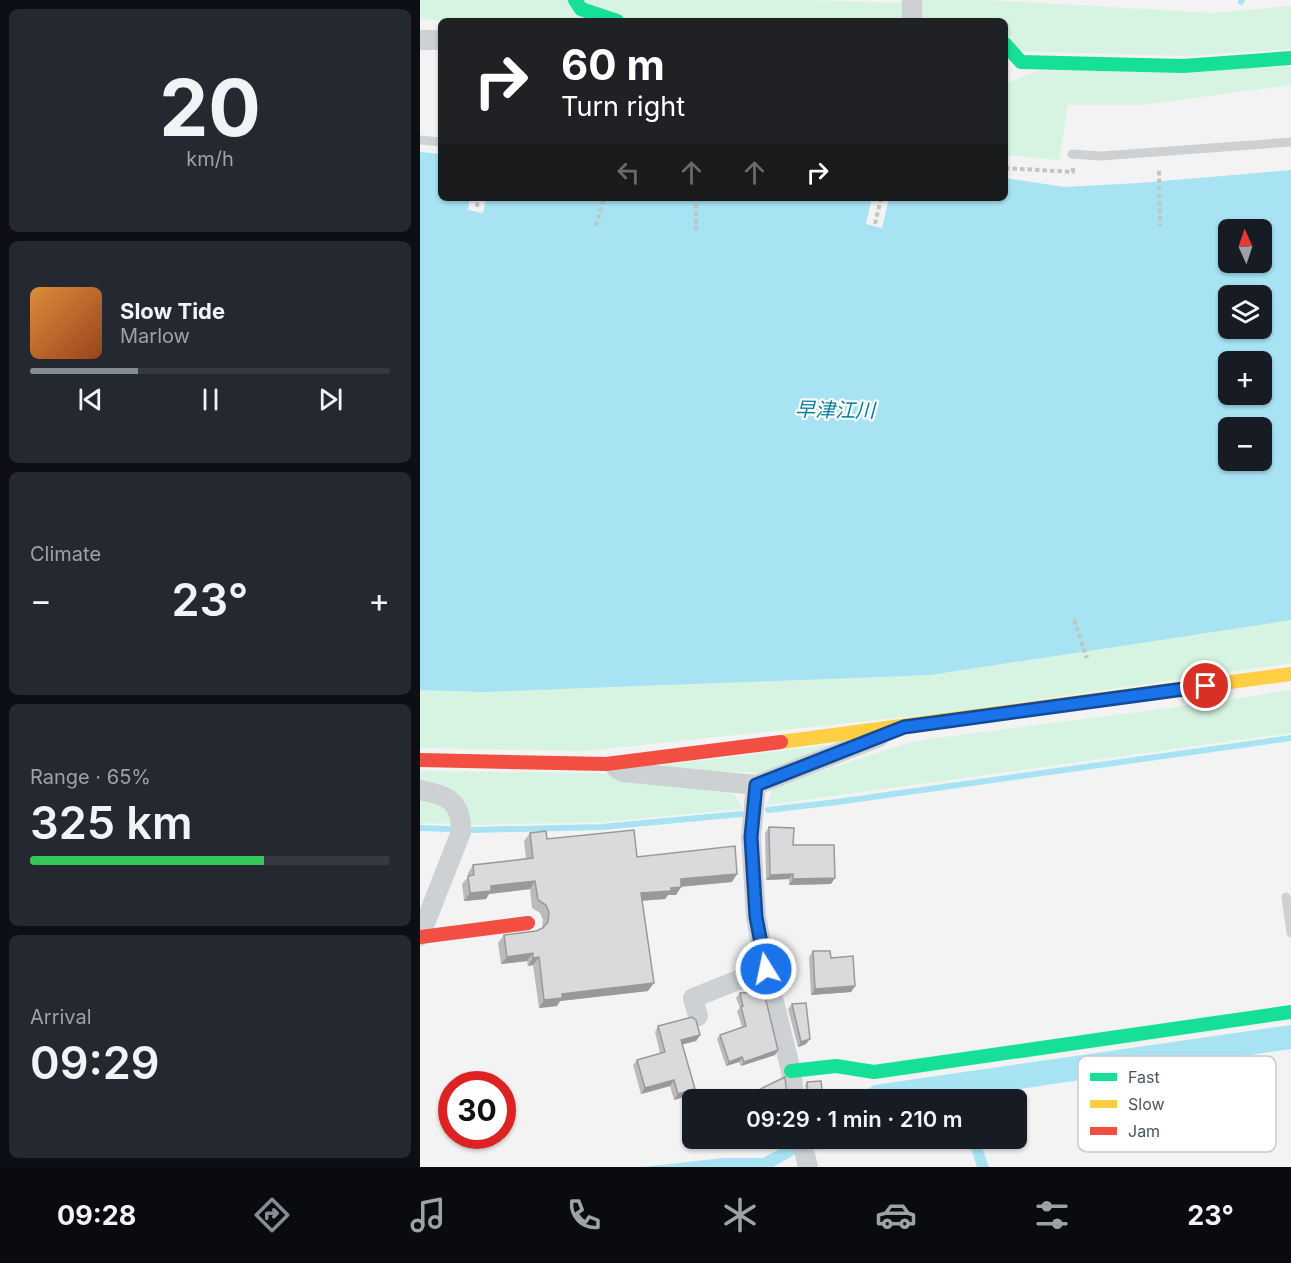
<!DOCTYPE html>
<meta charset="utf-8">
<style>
:root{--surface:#171b24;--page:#242831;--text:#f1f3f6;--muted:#9ea1a6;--line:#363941;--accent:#848c94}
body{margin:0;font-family:Inter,"Noto Sans JP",sans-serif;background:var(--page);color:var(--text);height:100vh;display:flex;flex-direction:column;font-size:22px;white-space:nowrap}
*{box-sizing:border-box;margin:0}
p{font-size:20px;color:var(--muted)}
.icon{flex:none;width:33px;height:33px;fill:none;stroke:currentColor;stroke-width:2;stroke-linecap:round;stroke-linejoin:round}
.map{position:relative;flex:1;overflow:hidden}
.side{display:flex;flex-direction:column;gap:9px;padding:9px;background:#0d0f14;width:420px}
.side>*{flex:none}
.banner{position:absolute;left:18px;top:18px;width:570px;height:183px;border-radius:9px;box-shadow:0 2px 4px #0004;background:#202124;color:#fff;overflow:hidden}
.needle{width:39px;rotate:357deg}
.buttons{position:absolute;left:798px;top:219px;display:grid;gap:12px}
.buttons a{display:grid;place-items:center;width:54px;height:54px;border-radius:9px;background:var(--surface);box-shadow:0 2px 4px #0004;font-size:30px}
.speed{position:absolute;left:18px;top:1071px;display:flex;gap:12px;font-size:30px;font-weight:700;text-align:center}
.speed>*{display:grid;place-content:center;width:78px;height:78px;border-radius:50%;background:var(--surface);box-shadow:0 2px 4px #0004;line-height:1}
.speed .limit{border:9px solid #d22;background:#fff;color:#111}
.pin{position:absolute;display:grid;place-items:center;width:51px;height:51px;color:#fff;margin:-26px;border:3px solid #fff;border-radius:50%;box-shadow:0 2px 6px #0007}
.me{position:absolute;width:66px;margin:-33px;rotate:350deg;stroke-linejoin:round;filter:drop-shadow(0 0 4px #0008)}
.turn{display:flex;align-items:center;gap:21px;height:126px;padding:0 24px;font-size:27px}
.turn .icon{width:78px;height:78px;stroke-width:2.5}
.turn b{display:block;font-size:42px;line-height:51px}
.lanes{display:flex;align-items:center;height:57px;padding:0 24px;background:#0003;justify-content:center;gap:30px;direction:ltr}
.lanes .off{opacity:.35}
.big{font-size:45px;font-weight:600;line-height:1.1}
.side .tile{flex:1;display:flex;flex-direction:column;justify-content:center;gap:9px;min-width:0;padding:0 21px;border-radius:9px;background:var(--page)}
.side .dial{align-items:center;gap:0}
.dial b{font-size:78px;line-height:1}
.song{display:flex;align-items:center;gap:18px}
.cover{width:72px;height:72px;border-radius:9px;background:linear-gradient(135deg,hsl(30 70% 55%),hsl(20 70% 35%))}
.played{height:6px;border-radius:3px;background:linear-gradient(90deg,var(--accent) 30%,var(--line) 30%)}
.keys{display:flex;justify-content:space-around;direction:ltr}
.heat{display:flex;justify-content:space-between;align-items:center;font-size:33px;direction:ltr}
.charge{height:9px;border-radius:4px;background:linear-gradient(90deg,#34c759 65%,var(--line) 0)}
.trip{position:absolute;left:262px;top:1089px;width:345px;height:60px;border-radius:9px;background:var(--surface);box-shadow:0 2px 4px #0004;font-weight:600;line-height:60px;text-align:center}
.tabs{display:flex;height:96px;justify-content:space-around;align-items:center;background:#090b0e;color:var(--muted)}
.tabs .icon{width:42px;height:42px}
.tabs .current{color:var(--accent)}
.tabs b{font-size:27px;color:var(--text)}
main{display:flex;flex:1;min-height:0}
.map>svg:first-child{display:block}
.green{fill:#d6f4e1}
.water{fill:#a8e3f4;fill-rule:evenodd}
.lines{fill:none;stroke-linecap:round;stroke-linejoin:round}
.stream{stroke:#a8e3f4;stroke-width:6}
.path{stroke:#bbc8c4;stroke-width:4;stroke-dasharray:4.5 3;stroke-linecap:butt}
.lane{stroke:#ced1d4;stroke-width:9}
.street{stroke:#ced1d4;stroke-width:20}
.fast{stroke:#16e098;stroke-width:14}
.slow{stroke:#ffcf43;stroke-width:14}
.jam{stroke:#f24e42;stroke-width:14}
.wall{fill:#bbbbbd}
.shaded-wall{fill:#99999a}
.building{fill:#dadadc;stroke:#99999a;stroke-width:1.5}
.route-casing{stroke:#114b97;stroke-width:15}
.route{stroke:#1a73e8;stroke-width:10}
.labels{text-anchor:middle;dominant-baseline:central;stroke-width:4.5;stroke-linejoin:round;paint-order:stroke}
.water-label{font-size:20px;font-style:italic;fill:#037fa2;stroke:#fff}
.key{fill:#fff;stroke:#c8ccd0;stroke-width:1.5}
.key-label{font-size:16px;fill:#485561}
</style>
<main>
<section class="side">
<div class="tile dial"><b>20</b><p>km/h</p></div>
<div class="tile">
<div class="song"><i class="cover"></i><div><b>Slow Tide</b><p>Marlow</p></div></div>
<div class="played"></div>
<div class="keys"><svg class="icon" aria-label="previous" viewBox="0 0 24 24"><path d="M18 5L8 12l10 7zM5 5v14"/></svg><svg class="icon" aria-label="pause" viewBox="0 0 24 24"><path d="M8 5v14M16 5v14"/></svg><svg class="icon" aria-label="next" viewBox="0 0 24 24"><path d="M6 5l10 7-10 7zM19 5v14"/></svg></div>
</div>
<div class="tile"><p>Climate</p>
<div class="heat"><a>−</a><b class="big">23°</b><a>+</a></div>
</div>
<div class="tile"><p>Range · 65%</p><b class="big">325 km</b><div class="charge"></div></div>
<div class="tile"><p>Arrival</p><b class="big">09:29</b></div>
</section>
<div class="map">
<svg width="871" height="1167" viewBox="0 0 871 1167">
<rect width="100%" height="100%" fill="#f3f3f3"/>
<!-- green -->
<path class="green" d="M0 0H389L476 3 488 0H570L792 13 871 6V49L767 56 585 51V21H52L0 19Z
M871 67V85L721 105H648L639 160 585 155V84L617 71Z
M871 589V663L531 712 165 751 0 748V670Z
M871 690V733L347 805 353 787 494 741 795 702Z
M435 742 338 773 226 767Z
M0 771 179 773 314 794 323 809 182 822 50 825 45 801 23 788 0 784Z
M0 798 27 808 33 824 0 823Z"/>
<!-- water -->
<path class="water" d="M0 152 21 154V198H50L48 210 63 213 66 198H452L446 224 462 228 469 198H585V178L645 187 719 183 871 170V620L510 675 64 692 0 690ZM808 230H842V262H808ZM808 296H842V328H808ZM808 362H842V394H808ZM808 428H842V460H808Z
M871 1025V1049L546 1097V1099L431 1100 454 1085Z
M378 1139H416L398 1150 388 1147 353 1167H223L304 1158H343Z
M548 1139H559L569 1167H557Z"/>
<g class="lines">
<!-- stream -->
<path class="stream" d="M821 2 822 0
M348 810 417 802 871 738
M0 828 29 829
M52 830 182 827 321 814"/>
<!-- path -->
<path class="path" d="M585 168 653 172V166
M739 171 740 226
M57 207 58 198
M455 224 461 198
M176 226 184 198
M276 231V198
M654 620 667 658"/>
<!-- lane -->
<path class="lane" d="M0 140 21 142
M652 154 681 156 871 142
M866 897 871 933"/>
<!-- street -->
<path class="street" d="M492 0V21
M0 40H21
M196 768 203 772 336 785 459 737
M336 785 331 837 336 917 346 969 371 1071 375 1100
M0 790C28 795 42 802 41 832L0 936
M278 1016 273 998 346 969
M381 1138 388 1167"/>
<!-- fast -->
<path class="fast" d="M155 0 161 9 197 21
M585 44 601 62 763 66 871 58
M371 1071 416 1066 454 1072 871 1012"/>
<!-- slow -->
<path class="slow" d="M361 742 871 674"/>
<!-- jam -->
<path class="jam" d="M0 760 186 764 361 742
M0 937 108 923"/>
</g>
<!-- wall -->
<path class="wall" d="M349 827 373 845 411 884 369 885V879L346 880 345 833Z
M110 833 127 839 217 857 312 882 261 887 256 895H248L245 899 222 901 228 991 140 1001 137 1006 119 1008 113 965 108 966 107 961 81 964 78 943 84 935 116 931 122 928 123 920 120 913 112 908 110 889 69 894 66 899 44 901 42 884 48 877V873L53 865 106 859 104 841Z
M393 951 411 958 435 986 431 992 391 995 389 957Z
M320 993 355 1055 321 1066 319 1062 306 1066 297 1039 300 1035 322 1027 317 1011 320 1008 316 998Z
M372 1004 386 1044 378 1047 368 1009Z
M238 1026 280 1035 276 1041 262 1044 275 1089 271 1095 254 1100 250 1086 221 1094 213 1065 217 1060 240 1053 235 1032Z
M387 1082 402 1090 400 1093 386 1094 385 1085Z"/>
<!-- shaded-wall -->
<path class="shaded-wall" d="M317 874 312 882 255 887 261 879Z
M373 874 369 879 346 880 350 875Z
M415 878 411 884 369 885 373 879Z
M115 881 110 889 69 894 66 899 44 901 50 893 71 886Z
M261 887 256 895H248L245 899 216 901 221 893 251 888Z
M113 953 107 961 81 964 87 957Z
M119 957 113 965 108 966 113 958Z
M234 983 228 991 140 1001 137 1006 119 1008 124 1000 142 994Z
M435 986 431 992 391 995 395 989Z
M280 1035 276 1041 257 1046 261 1040Z
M390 1039 386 1044 378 1047 381 1042Z
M358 1050 355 1055 321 1066 324 1062Z
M322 1057 319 1062 306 1066 309 1062Z
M254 1080 250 1086 221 1094 225 1088Z
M275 1089 271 1095 254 1100 258 1094Z
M402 1090 400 1093 386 1094 388 1091Z"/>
<!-- building -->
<path class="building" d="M349 827 374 828 373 845H414L415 878 373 879V874L350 875Z
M214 830 217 857 315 846 317 874 261 879V887L251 888V891L221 893 234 983 142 994V998L124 1000 119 957 113 958V953L87 957 84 935 116 931 123 928 128 922 129 912 126 905 118 900 115 881 71 886V891L50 893 48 876 54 875 53 865 113 858 110 833 126 831 127 839Z
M393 951H410L411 958 433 956 435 986 395 989Z
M344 992 358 1050 324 1062 322 1057 309 1062 300 1035 326 1026 321 1007 323 1006 320 993Z
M386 1003 390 1039 381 1042 372 1004Z
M272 1017 276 1020 280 1035 261 1040 275 1089 258 1094 254 1080 225 1088 217 1060 245 1052 238 1026Z
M365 1077 367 1096 360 1100H328L326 1096Z
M401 1081 402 1090 388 1091 387 1082Z"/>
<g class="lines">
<defs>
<path id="route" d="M346 969 336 917 331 837 336 785 484 727 786 686"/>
</defs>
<!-- route casing -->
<use href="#route" class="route-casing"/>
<!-- route -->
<use href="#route" class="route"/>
</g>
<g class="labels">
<!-- water labels -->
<g class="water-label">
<text transform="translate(415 410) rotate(1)">早津江川</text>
</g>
</g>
<!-- legend -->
<rect x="658" y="1056" width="198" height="96" rx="9" class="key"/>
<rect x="670" y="1073" width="27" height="8" fill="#16e098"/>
<rect x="670" y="1100" width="27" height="8" fill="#ffcf43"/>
<rect x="670" y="1127" width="27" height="8" fill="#f24e42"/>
<g class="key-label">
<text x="708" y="1083">Fast</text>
<text x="708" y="1110">Slow</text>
<text x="708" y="1137">Jam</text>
</g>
</svg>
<div class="buttons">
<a><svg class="needle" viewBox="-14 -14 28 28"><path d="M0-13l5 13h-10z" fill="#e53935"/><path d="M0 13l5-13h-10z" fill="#9ea1a6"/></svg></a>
<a><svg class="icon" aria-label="layers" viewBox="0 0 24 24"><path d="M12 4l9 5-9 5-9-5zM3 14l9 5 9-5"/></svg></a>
<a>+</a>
<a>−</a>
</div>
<div class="speed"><div class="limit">30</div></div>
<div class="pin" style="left:786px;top:686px;background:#d93025"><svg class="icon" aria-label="arrive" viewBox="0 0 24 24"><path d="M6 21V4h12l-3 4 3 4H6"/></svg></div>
<svg class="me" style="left:346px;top:969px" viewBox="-20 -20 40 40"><circle r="17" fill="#1a73e8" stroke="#fff" stroke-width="3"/><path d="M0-11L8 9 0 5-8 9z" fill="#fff"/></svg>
<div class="trip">09:29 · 1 min · 210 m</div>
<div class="banner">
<div class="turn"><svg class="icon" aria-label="right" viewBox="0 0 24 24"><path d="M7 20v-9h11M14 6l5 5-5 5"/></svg><div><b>60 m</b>Turn right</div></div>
<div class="lanes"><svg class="icon off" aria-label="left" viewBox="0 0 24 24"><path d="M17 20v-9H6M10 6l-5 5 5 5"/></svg><svg class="icon off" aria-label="ahead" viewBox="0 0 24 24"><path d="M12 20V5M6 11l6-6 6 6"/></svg><svg class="icon off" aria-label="ahead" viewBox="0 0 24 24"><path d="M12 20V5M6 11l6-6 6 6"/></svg><svg class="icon" aria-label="right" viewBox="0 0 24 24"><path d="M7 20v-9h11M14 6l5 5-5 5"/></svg></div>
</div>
</div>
</main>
<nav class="tabs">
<b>09:28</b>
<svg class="icon current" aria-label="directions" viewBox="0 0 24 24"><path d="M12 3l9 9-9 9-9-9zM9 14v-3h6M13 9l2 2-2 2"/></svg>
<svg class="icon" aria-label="music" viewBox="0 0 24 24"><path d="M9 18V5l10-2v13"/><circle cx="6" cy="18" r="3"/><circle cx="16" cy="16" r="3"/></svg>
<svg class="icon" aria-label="phone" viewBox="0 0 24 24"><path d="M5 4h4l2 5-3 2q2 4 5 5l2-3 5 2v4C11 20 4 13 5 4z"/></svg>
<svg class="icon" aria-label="climate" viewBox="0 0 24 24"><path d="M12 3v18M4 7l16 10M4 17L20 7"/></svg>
<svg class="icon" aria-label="car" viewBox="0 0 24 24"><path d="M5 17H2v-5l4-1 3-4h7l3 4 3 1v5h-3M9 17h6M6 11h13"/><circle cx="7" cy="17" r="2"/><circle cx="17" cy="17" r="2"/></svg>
<svg class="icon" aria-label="filters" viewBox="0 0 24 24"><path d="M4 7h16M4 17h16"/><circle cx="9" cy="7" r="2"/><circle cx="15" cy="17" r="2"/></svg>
<b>23°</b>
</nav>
